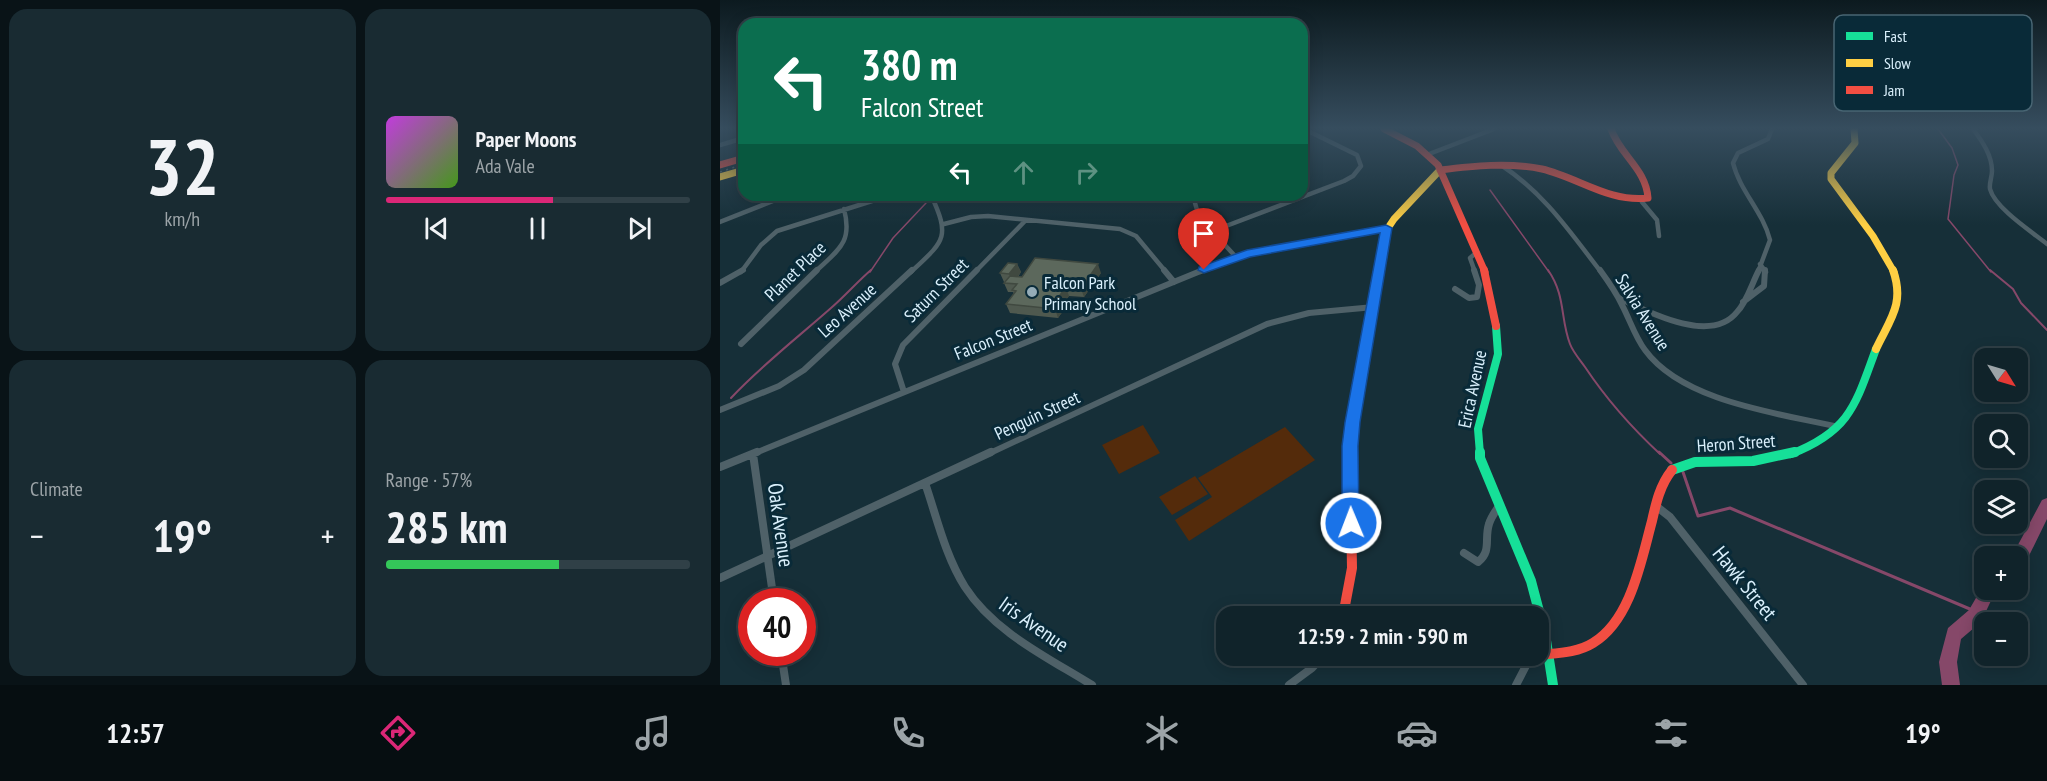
<!DOCTYPE html>
<meta charset="utf-8">
<style>
:root{--surface:#10232a;--page:#192b32;--text:#f1f3f6;--muted:#9ca4a8;--line:#304047;--accent:#db2777}
body{margin:0;font-family:"PT Sans Narrow",sans-serif;background:var(--page);color:var(--text);height:100vh;display:flex;flex-direction:column;font-size:22px;white-space:nowrap}
*{box-sizing:border-box;margin:0}
p{font-size:20px;color:var(--muted)}
.icon{flex:none;width:33px;height:33px;fill:none;stroke:currentColor;stroke-width:2;stroke-linecap:round;stroke-linejoin:round}
.map{position:relative;flex:1;overflow:hidden}
.details{display:flex;flex-direction:column;gap:9px;padding:9px;background:#091317;width:720px}
.details>*{flex:none}
.guide{position:absolute;left:18px;top:18px;width:570px;height:183px;border-radius:18px;box-shadow:0 3px 15px #0003,0 0 0 2px var(--line);background:#0b6e4f;color:#fff;overflow:hidden}
.needle{width:39px;rotate:127deg}
.controls{position:absolute;left:1254px;top:348px;display:grid;gap:12px}
.controls a{display:grid;place-items:center;width:54px;height:54px;border-radius:12px;background:var(--surface);box-shadow:0 3px 15px #0003,0 0 0 2px var(--line);font-size:30px}
.speed{position:absolute;left:18px;top:588px;display:flex;gap:12px;font-size:30px;font-weight:700;text-align:center}
.speed>*{display:grid;place-content:center;width:78px;height:78px;border-radius:50%;background:var(--surface);box-shadow:0 3px 15px #0003,0 0 0 2px var(--line);line-height:1}
.speed .limit{border:9px solid #d22;background:#fff;color:#111}
.pin{position:absolute;display:grid;place-items:center;width:51px;height:51px;color:#fff;margin:-62px -26px;border-radius:50% 50% 50% 0;rotate:-45deg;box-shadow:0 0 6px #0007}
.pin .icon{rotate:45deg}
.me{position:absolute;width:66px;margin:-33px;rotate:359deg;stroke-linejoin:round;filter:drop-shadow(0 0 4px #0008)}
.turn{display:flex;align-items:center;gap:21px;height:126px;padding:0 24px;font-size:27px}
.turn .icon{width:78px;height:78px;stroke-width:2.5}
.turn b{display:block;font-size:42px;line-height:51px}
.lanes{display:flex;align-items:center;height:57px;padding:0 24px;background:#0003;justify-content:center;gap:30px;direction:ltr}
.lanes .off{opacity:.35}
.big{font-size:45px;font-weight:600;line-height:1.1}
.details .card{flex:1;display:flex;flex-direction:column;justify-content:center;gap:9px;min-width:0;padding:0 21px;border-radius:18px;background:var(--page)}
.details .dial{align-items:center;gap:0}
.dial b{font-size:78px;line-height:1}
.song{display:flex;align-items:center;gap:18px}
.cover{width:72px;height:72px;border-radius:9px;background:linear-gradient(135deg,hsl(290 70% 55%),hsl(100 70% 35%))}
.played{height:6px;border-radius:3px;background:linear-gradient(90deg,var(--accent) 55%,var(--line) 55%)}
.keys{display:flex;justify-content:space-around;direction:ltr}
.heat{display:flex;justify-content:space-between;align-items:center;font-size:33px;direction:ltr}
.charge{height:9px;border-radius:4px;background:linear-gradient(90deg,#34c759 57%,var(--line) 0)}
.details .tiles{flex:1;display:grid;gap:9px;grid-template-columns:repeat(2,1fr)}
.trip{position:absolute;left:496px;top:606px;width:333px;height:60px;border-radius:18px;background:var(--surface);box-shadow:0 3px 15px #0003,0 0 0 2px var(--line);font-weight:600;line-height:60px;text-align:center}
.tab-bar{display:flex;height:96px;justify-content:space-around;align-items:center;background:#060e11;color:var(--muted)}
.tab-bar .icon{width:42px;height:42px}
.tab-bar .on{color:var(--accent)}
.tab-bar b{font-size:27px;color:var(--text)}
main{display:flex;flex:1;min-height:0}
.map>svg:first-child{display:block}
.green{fill:#542b0b}
.lines{fill:none;stroke-linecap:round;stroke-linejoin:round}
.stream-far2{stroke:#864869;stroke-width:1.5}
.stream-far1{stroke:#864869;stroke-width:2}
.stream{stroke:#864869;stroke-width:3}
.river{fill:#864869;fill-rule:evenodd}
.street-far2{stroke:#4f6168;stroke-width:4.5}
.street-far1{stroke:#4f6168;stroke-width:6}
.street{stroke:#4f6168;stroke-width:8}
.fast-far1{stroke:#16e098;stroke-width:8}
.fast{stroke:#16e098;stroke-width:10}
.slow-far1{stroke:#ffcf43;stroke-width:7}
.slow{stroke:#ffcf43;stroke-width:8}
.jam-far2{stroke:#f24e42;stroke-width:7}
.jam-far1{stroke:#f24e42;stroke-width:8}
.jam{stroke:#f24e42;stroke-width:10}
.rail{stroke:#52646b;stroke-width:1.5;stroke-dasharray:2 4.5;stroke-linecap:butt}
.wall{fill:#4f594f}
.shaded-wall{fill:#404940}
.building{fill:#5c685c;stroke:#404940;stroke-width:1.5}
.route{fill:#1a73e8;stroke:#114b97;stroke-width:1.5}
.poi-dot{fill:#95acb7;stroke:#092a38;stroke-width:2}
.labels{text-anchor:middle;dominant-baseline:central;stroke-width:6;stroke-linejoin:round;paint-order:stroke}
.street-label{font-size:18px;fill:#daf0fc;stroke:#092a38}
.poi-label{font-size:18px;fill:#daf0fc;stroke:#092a38;text-anchor:start}
.near-street-label{font-size:21px;fill:#daf0fc;stroke:#092a38}
.key{fill:#092a38;stroke:#486573;stroke-width:1.5}
.key-label{font-size:16px;fill:#daf0fc}
</style>
<main>
<section class="details">
<div class="tiles">
<div class="card dial"><b>32</b><p>km/h</p></div>
<div class="card">
<div class="song"><i class="cover"></i><div><b>Paper Moons</b><p>Ada Vale</p></div></div>
<div class="played"></div>
<div class="keys"><svg class="icon" aria-label="previous" viewBox="0 0 24 24"><path d="M18 5L8 12l10 7zM5 5v14"/></svg><svg class="icon" aria-label="pause" viewBox="0 0 24 24"><path d="M8 5v14M16 5v14"/></svg><svg class="icon" aria-label="next" viewBox="0 0 24 24"><path d="M6 5l10 7-10 7zM19 5v14"/></svg></div>
</div>
<div class="card"><p>Climate</p>
<div class="heat"><a>−</a><b class="big">19°</b><a>+</a></div>
</div>
<div class="card"><p>Range · 57%</p><b class="big">285 km</b><div class="charge"></div></div>
</div>
</section>
<div class="map">
<svg width="1327" height="685" viewBox="0 0 1327 685">
<rect width="100%" height="100%" fill="#162f38"/>
<!-- green -->
<path class="green" d="M423 425 440 453 399 474 382 445Z
M565 427 595 460 469 541 455 520 492 497 478 478Z
M475 476 488 494 452 515 439 497Z"/>
<g class="lines">
<!-- stream-far2 -->
<path class="stream-far2" d="M1218 129 1232 148 1238 165 1234 175 1228 219 1271 272
M770 190 829 272
M222 198 230 195
M150 272 173 238 206 203"/>
<!-- stream-far1 -->
<path class="stream-far1" d="M828 270C846 296 840 318 850 344 853 352 860 360 865 367 887 400 911 427 940 454
M1270 270 1293 289 1301 303 1327 330
M11 398C42 365 77 338 111 308 125 296 137 282 151 270"/>
<!-- stream -->
<path class="stream" d="M939 452 951 463
M963 472 978 516 1010 508 1257 612"/>
<!-- river -->
<path class="river" d="M1327 498V519L1304 566 1298 568V556H1292L1322 500Z
M1264 584V590H1276L1261 622 1241 639 1237 662 1240 685H1222L1219 662 1228 628 1249 610Z"/>
<!-- street-far2 -->
<path class="street-far2" d="M1253 129C1262 141 1272 155 1272 171 1272 177 1269 183 1270 189 1275 208 1312 232 1327 244
M0 145 24 138
M709 154 774 129
M781 165C824 193 850 232 881 272
M479 195 475 203 479 217 516 257
M922 202 937 220 939 236
M0 222 68 195
M224 224 251 217 268 216 400 229 416 236 446 272
M493 231 624 181 633 176 641 166 637 155 584 129
M1040 264 1046 272
M21 272 41 245 57 231 171 195
M95 272C118 250 133 243 124 209
M191 272C224 241 231 238 211 195
M255 272 306 220
M480 272 516 257 667 228
M755 272 750 258 757 252
M1038 272 1050 240C1043 212 1020 191 1013 163L1018 153 1048 139 1052 129"/>
<!-- street-far1 -->
<path class="street-far1" d="M444 270 454 282
M880 270C888 281 896 292 902 305 910 320 915 337 925 350 962 401 1056 413 1114 426
M0 283 23 270
M735 289 749 298 757 297 759 285 754 270
M899 298C928 312 991 345 1017 312 1027 302 1032 283 1039 270
M1023 302 1044 286 1045 270
M21 344 97 270
M184 392 175 364 183 345 257 270
M0 410 59 386 84 370 192 270
M33 454 483 270
M268 454 547 324 589 313 654 307"/>
<!-- street -->
<path class="street" d="M33 454 54 602
M0 467 37 452
M205 483C217 518 225 555 245 587 274 632 327 657 372 685
M936 506 950 517 1083 685
M744 553 758 562C772 551 764 539 769 524 771 517 775 512 779 506
M0 578 271 452
M61 652 66 685
M569 685 592 668 603 656
M796 685 809 660 817 656"/>
<!-- fast-far1 -->
<path class="fast-far1" d="M760 454 758 429 778 354 776 326
M1071 454C1131 431 1136 403 1156 349"/>
<!-- fast -->
<path class="fast" d="M760 452V458L811 581 825 634 833 685
M952 470 975 462 1033 461 1075 452"/>
<!-- slow-far1 -->
<path class="slow-far1" d="M1134 129 1135 143 1111 173V179L1153 236 1174 272
M0 177 24 170
M658 272 664 234 674 219 720 170"/>
<!-- slow -->
<path class="slow" d="M648 336 658 270
M1156 349C1170 319 1185 304 1173 270"/>
<!-- jam-far2 -->
<path class="jam-far2" d="M664 129 697 146 718 165 765 272
M0 165 24 158
M720 170C753 166 788 162 822 169 857 177 890 203 928 198 926 169 900 155 891 129"/>
<!-- jam-far1 -->
<path class="jam-far1" d="M764 270 776 326
M630 454 648 336"/>
<!-- jam -->
<path class="jam" d="M623 616 632 568 630 452
M819 655C837 653 857 653 873 643 911 620 921 561 932 521 936 503 940 485 952 470"/>
<!-- rail -->
<path class="rail" d="M0 172 24 164"/>
</g>
<!-- wall -->
<path class="wall" d="M297 264 301 272 298 277 381 273 364 297 349 296 341 307 343 311 338 318 290 313 286 304 294 294 293 292H288L284 283 285 282H284L280 273Z"/>
<!-- shaded-wall -->
<path class="shaded-wall" d="M297 264 301 272 293 283 289 274Z
M378 264 381 273 364 297 361 289Z
M346 287 349 296 341 307 343 311 338 318 335 309V302Z"/>
<!-- building -->
<path class="building" d="M315 258 378 264 361 289 346 287 335 302H340L335 309 286 304 296 291 292 290 297 284 284 283 290 276 302 277Z
M288 263 297 264 289 274 280 273Z"/>
<!-- sky -->
<linearGradient id="sky" x2="0" y2="1"><stop stop-color="#0c1a1f"/><stop offset="0.57" stop-color="#364d5e"/><stop offset="1" stop-color="#364d5e" stop-opacity="0"/></linearGradient>
<rect width="1327" height="225" fill="url(#sky)"/>
<!-- route -->
<path class="route" d="M666 225 672 228 640 422 638 446 639 523 637 528 631 531 625 528 622 523V446L625 422 660 233 530 257 484 273 478 270 479 267 527 250Z"/>
<!-- markers -->
<circle class="poi-dot" cx="312" cy="292" r="6"/>
<g class="labels">
<!-- street labels -->
<g class="street-label">
<text transform="translate(75 271) rotate(-44)">Planet Place</text>
<text transform="translate(216 290) rotate(-45)">Saturn Street</text>
<text transform="translate(127 310) rotate(-42)">Leo Avenue</text>
<text transform="translate(923 312) rotate(58)">Salvia Avenue</text>
<text transform="translate(273 339) rotate(-22)">Falcon Street</text>
<text transform="translate(752 389) rotate(-78)">Erica Avenue</text>
<text transform="translate(317 415) rotate(-25)">Penguin Street</text>
<text transform="translate(1016 443) rotate(-4)">Heron Street</text>
</g>
<!-- poi labels -->
<g class="poi-label">
<text x="324" y="282">Falcon Park<tspan x="324" dy="21">Primary School</tspan></text>
</g>
<!-- near-street labels -->
<g class="near-street-label">
<text transform="translate(61 525) rotate(82)">Oak Avenue</text>
<text transform="translate(1025 583) rotate(51)">Hawk Street</text>
<text transform="translate(314 624) rotate(35)">Iris Avenue</text>
</g>
</g>
<!-- legend -->
<rect x="1114" y="15" width="198" height="96" rx="9" class="key"/>
<rect x="1126" y="32" width="27" height="8" fill="#16e098"/>
<rect x="1126" y="59" width="27" height="8" fill="#ffcf43"/>
<rect x="1126" y="86" width="27" height="8" fill="#f24e42"/>
<g class="key-label">
<text x="1164" y="42">Fast</text>
<text x="1164" y="69">Slow</text>
<text x="1164" y="96">Jam</text>
</g>
</svg>
<div class="controls">
<a><svg class="needle" viewBox="-14 -14 28 28"><path d="M0-13l5 13h-10z" fill="#e53935"/><path d="M0 13l5-13h-10z" fill="#9ca4a8"/></svg></a>
<a><svg class="icon" aria-label="search" viewBox="0 0 24 24"><circle cx="10" cy="10" r="6"/><path d="M15 15l6 6"/></svg></a>
<a><svg class="icon" aria-label="layers" viewBox="0 0 24 24"><path d="M12 4l9 5-9 5-9-5zM3 14l9 5 9-5"/></svg></a>
<a>+</a>
<a>−</a>
</div>
<div class="speed"><div class="limit">40</div></div>
<div class="pin" style="left:484px;top:270px;background:#d93025"><svg class="icon" aria-label="arrive" viewBox="0 0 24 24"><path d="M6 21V4h12l-3 4 3 4H6"/></svg></div>
<svg class="me" style="left:631px;top:523px" viewBox="-20 -20 40 40"><circle r="17" fill="#1a73e8" stroke="#fff" stroke-width="3"/><path d="M0-11L8 9 0 5-8 9z" fill="#fff"/></svg>
<div class="trip">12:59 · 2 min · 590 m</div>
<div class="guide">
<div class="turn"><svg class="icon" aria-label="left" viewBox="0 0 24 24"><path d="M17 20v-9H6M10 6l-5 5 5 5"/></svg><div><b>380 m</b>Falcon Street</div></div>
<div class="lanes"><svg class="icon" aria-label="left" viewBox="0 0 24 24"><path d="M17 20v-9H6M10 6l-5 5 5 5"/></svg><svg class="icon off" aria-label="ahead" viewBox="0 0 24 24"><path d="M12 20V5M6 11l6-6 6 6"/></svg><svg class="icon off" aria-label="right" viewBox="0 0 24 24"><path d="M7 20v-9h11M14 6l5 5-5 5"/></svg></div>
</div>
</div>
</main>
<nav class="tab-bar">
<b>12:57</b>
<svg class="icon on" aria-label="directions" viewBox="0 0 24 24"><path d="M12 3l9 9-9 9-9-9zM9 14v-3h6M13 9l2 2-2 2"/></svg>
<svg class="icon" aria-label="music" viewBox="0 0 24 24"><path d="M9 18V5l10-2v13"/><circle cx="6" cy="18" r="3"/><circle cx="16" cy="16" r="3"/></svg>
<svg class="icon" aria-label="phone" viewBox="0 0 24 24"><path d="M5 4h4l2 5-3 2q2 4 5 5l2-3 5 2v4C11 20 4 13 5 4z"/></svg>
<svg class="icon" aria-label="climate" viewBox="0 0 24 24"><path d="M12 3v18M4 7l16 10M4 17L20 7"/></svg>
<svg class="icon" aria-label="car" viewBox="0 0 24 24"><path d="M5 17H2v-5l4-1 3-4h7l3 4 3 1v5h-3M9 17h6M6 11h13"/><circle cx="7" cy="17" r="2"/><circle cx="17" cy="17" r="2"/></svg>
<svg class="icon" aria-label="filters" viewBox="0 0 24 24"><path d="M4 7h16M4 17h16"/><circle cx="9" cy="7" r="2"/><circle cx="15" cy="17" r="2"/></svg>
<b>19°</b>
</nav>
